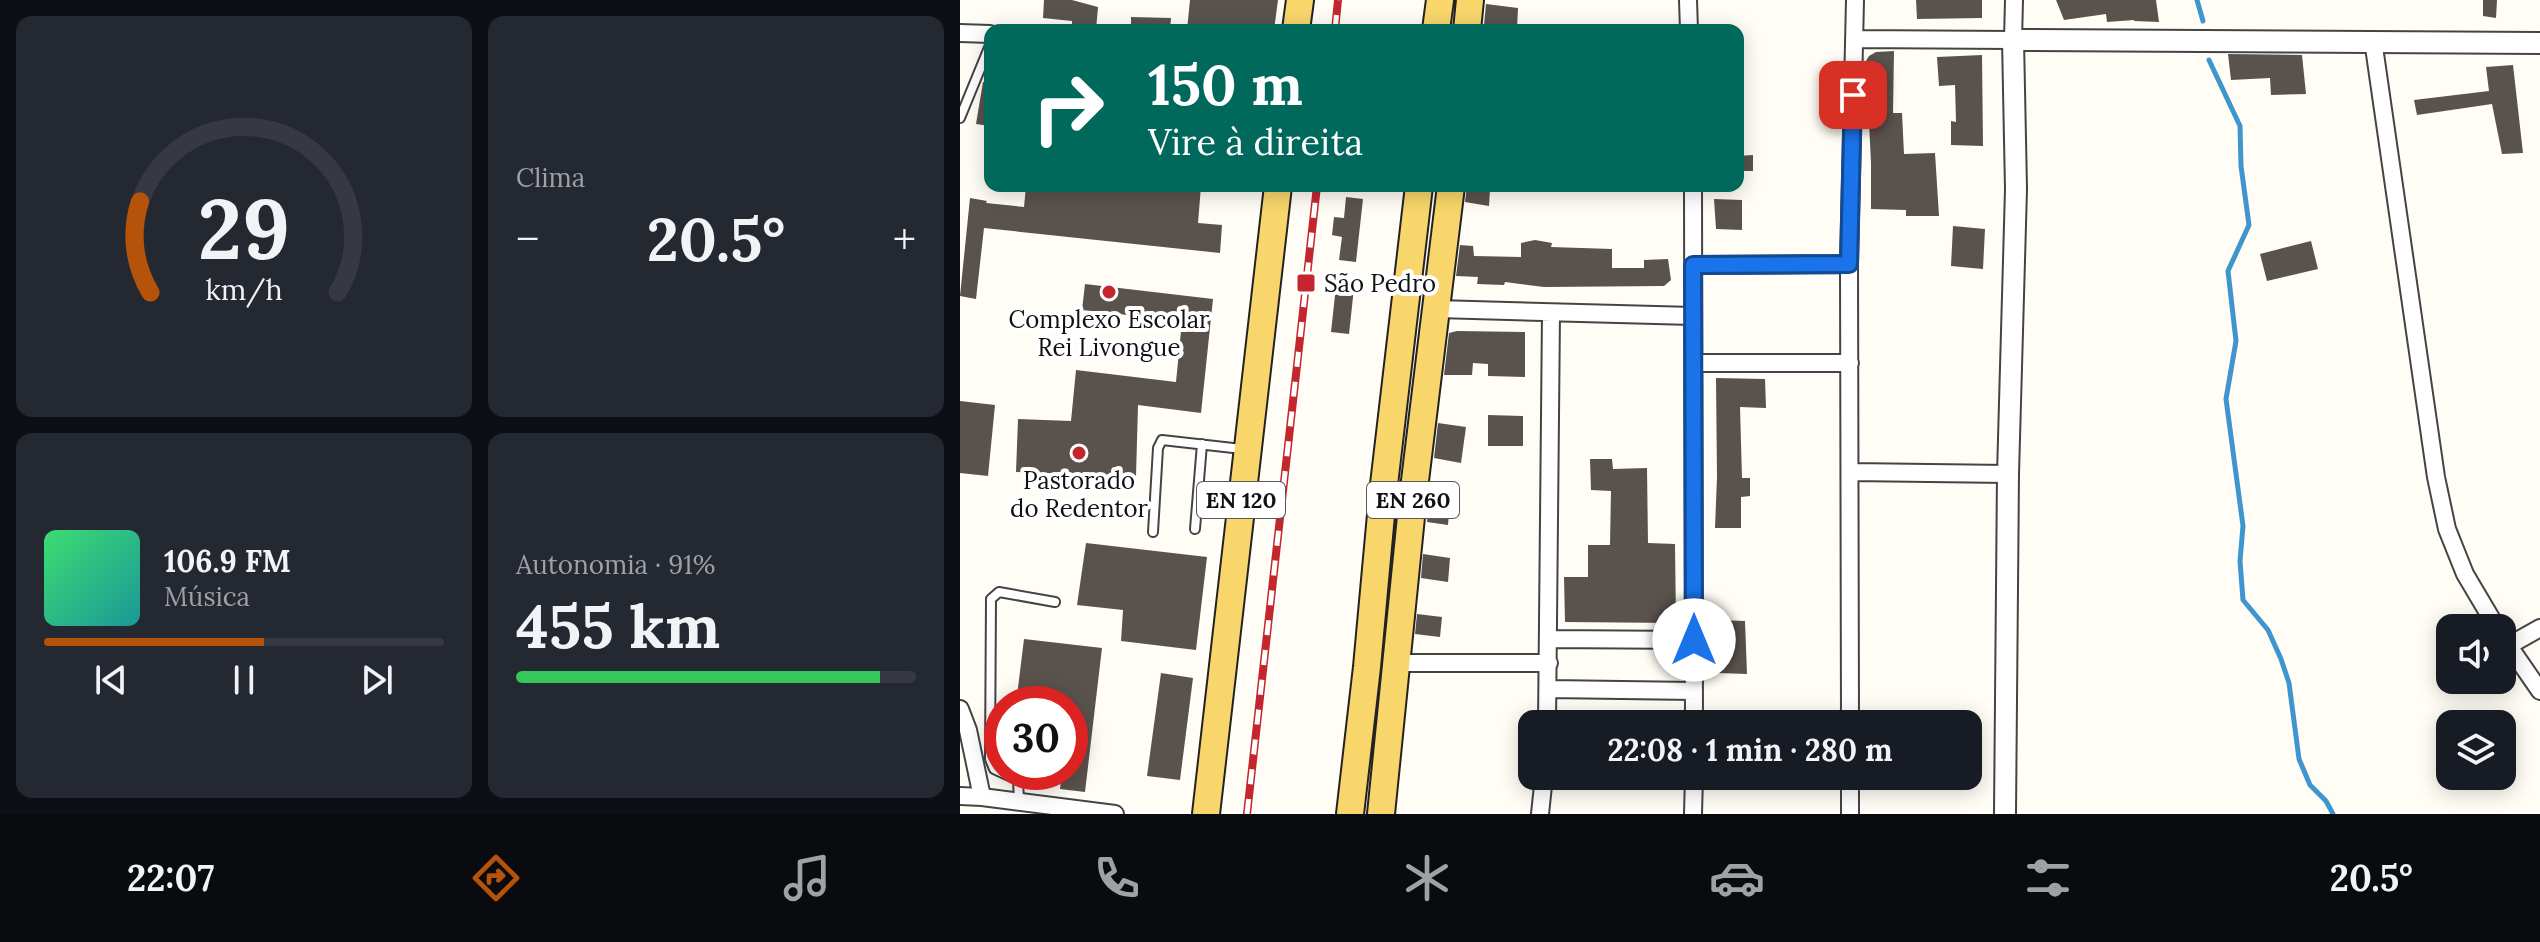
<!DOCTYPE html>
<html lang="pt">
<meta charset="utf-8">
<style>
:root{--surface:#171b24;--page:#242831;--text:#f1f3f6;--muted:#9ea1a6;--line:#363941;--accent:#b45309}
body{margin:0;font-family:Lora,serif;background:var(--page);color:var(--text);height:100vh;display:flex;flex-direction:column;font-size:30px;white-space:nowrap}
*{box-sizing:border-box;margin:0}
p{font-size:26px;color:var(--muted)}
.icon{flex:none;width:44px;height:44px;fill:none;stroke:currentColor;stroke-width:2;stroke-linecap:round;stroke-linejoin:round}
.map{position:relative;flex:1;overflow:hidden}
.drawer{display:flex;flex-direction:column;gap:16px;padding:16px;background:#0d0f14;width:960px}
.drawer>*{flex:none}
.guide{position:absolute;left:24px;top:24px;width:760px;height:168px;border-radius:16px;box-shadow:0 4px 20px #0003;background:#00695c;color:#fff;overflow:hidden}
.controls{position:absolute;left:1476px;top:614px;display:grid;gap:16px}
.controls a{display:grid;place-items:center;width:80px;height:80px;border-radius:16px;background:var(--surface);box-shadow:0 4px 20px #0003;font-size:40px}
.speed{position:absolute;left:24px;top:686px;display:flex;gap:16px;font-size:40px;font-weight:700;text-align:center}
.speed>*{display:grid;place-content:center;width:104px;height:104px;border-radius:50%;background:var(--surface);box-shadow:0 4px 20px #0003;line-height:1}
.speed .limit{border:12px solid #d22;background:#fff;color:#111}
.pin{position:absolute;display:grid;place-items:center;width:68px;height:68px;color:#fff;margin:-34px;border-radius:16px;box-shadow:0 4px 12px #0006}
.me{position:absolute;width:88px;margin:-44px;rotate:0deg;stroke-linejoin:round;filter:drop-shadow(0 0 6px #0008)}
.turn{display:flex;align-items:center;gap:28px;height:168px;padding:0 32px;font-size:36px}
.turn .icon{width:104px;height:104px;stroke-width:2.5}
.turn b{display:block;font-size:56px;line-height:68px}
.big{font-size:60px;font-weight:700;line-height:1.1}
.drawer .tile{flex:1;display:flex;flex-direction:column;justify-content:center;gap:12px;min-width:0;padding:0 28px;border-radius:16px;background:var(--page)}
.drawer .dial{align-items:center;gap:0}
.dial svg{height:208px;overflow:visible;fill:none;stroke:var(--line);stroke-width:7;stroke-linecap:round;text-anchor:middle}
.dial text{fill:var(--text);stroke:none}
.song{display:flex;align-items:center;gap:24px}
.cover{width:96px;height:96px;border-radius:12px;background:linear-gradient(135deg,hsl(140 70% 55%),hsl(180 70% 35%))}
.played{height:8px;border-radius:4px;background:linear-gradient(90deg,var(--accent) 55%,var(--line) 55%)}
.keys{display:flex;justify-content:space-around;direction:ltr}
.heat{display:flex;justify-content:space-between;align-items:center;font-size:44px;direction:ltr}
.charge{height:12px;border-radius:6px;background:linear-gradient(90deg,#34c759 91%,var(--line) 0)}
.drawer .tiles{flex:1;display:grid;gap:16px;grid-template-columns:repeat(2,1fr)}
.trip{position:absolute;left:558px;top:710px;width:464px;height:80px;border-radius:16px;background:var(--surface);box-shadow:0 4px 20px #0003;font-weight:700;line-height:80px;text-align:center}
.dock{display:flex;height:128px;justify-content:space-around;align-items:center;background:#090b0e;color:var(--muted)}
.dock .icon{width:56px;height:56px}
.dock .active{color:var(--accent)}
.dock b{font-size:36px;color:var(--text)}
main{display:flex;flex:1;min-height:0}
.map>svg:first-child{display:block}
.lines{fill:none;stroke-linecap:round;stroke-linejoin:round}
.stream{stroke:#3f96cf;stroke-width:5}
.building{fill:#5a524d}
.service-casing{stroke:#444;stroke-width:12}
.minor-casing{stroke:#444;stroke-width:20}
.tertiary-casing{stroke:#444;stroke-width:24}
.primary-casing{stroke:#222;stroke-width:30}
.service{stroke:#fff;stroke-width:8}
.minor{stroke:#fff;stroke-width:16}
.tertiary{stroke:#fff;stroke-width:20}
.primary{stroke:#f9d66b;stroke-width:26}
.rail-casing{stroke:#c4262e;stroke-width:8}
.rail{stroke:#fff;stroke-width:5;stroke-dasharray:15;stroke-linecap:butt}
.route-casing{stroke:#114b97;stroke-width:20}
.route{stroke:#1a73e8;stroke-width:14}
.poi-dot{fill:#c4262e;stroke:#fff;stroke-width:3}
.labels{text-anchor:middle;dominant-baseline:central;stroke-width:8;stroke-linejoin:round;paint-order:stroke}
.shield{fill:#fff;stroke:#585858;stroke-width:2}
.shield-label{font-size:22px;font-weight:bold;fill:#111}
.poi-label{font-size:24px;fill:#111;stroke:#fff}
</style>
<main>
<section class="drawer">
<div class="tiles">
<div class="tile dial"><svg viewBox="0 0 100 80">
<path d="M14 69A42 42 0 1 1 86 69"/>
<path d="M14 69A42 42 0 0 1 10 34" stroke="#b45309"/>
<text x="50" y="56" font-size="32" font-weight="700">29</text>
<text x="50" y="72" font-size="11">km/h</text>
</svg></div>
<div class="tile"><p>Clima</p>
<div class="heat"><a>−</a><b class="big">20.5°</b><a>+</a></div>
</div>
<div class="tile">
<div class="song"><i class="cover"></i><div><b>106.9 FM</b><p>Música</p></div></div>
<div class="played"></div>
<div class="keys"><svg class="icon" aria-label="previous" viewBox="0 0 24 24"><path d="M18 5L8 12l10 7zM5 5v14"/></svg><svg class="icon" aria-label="pause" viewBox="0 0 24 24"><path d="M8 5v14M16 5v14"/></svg><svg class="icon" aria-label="next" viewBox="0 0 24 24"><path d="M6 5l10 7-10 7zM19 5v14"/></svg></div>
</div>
<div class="tile"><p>Autonomia · 91%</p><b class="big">455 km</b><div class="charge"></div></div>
</div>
</section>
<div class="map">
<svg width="1580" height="814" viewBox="0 0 1580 814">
<rect width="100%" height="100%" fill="#fffdf5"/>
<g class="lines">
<!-- stream -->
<path class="stream" d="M1237 0 1243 21
M1249 60 1280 126 1281 166 1289 225 1268 271 1276 341 1266 399 1283 526 1280 561 1283 600 1308 630 1321 659 1329 683 1339 759 1350 785 1366 801 1373 814"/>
</g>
<!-- building -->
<path class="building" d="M84 0H112L138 7 136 30 112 25V21L83 18Z
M230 0H318L314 30H227Z
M956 0H1022V18L957 19Z
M1096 0H1196L1199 22 1174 21V20L1147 22 1146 14 1104 20Z
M1523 0H1537L1536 18 1523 16Z
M526 4 558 8 557 29 524 25Z
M171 17 211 18 210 30H171Z
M934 51 933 113H942L944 154 975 153 979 216H946V210L911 209V163L906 61 909 56 916 52Z
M1268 54 1342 55 1346 94 1311 95 1310 78 1271 80Z
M1022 55 1023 146 991 145V121L996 122 995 85 979 86 977 57Z
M1553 65 1563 153 1542 154 1532 104 1457 115 1454 100 1529 91 1526 67Z
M23 82H30V126L16 124Z
M793 155V171H778V156Z
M66 186H241L238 223 262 225 260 253 24 228 16 299 0 296 10 198 27 201 26 203 64 207Z
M507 186H522L530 189 529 206 505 202Z
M386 197 403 199 396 262 379 260 382 237 372 235 374 217 384 218Z
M754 199 782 200V230L756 229Z
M993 226 1025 229 1023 269 991 266Z
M575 240 592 243 591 247 652 249V268H684V260L708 259 711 280 704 286 584 287 545 282 544 285 517 284 518 277 496 276 500 245 513 246 514 256 561 257V243Z
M1351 241 1358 269 1307 281 1300 254Z
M125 284 253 299 241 413 178 405 176 476 56 472 58 419 111 421 116 370 216 382 222 321 122 310Z
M376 286 394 288 389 334 371 332Z
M497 331 565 332V377L528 376V364L513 363 512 375H484L489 333Z
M756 378 805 379 806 408 780 407 782 478H790V496L781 497V528H755L757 477Z
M0 401 35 405 28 476 0 473Z
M528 415 563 416V446H528Z
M478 423 506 427 501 463 474 458Z
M630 459H652L653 469 687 468 688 543 715 544 716 623 605 622 604 577H628V545H650L651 491 631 490Z
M470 489 496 492 495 514 489 513 488 525 467 522Z
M126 543 247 557 236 650 161 641 163 610 117 605Z
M463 554 490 558 488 582 461 578Z
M457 614 482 617 480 637 455 634Z
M755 620 785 621 787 674 757 673Z
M64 639 142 648 125 792 100 789 102 772H110V704H56Z
M201 673 233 678 220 780 187 776Z"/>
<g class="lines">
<defs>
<path id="service" d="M0 118 30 45
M235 529 242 444
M193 532 198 448 202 440 282 449
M59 801 58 780 34 769 30 759 31 599 39 592 95 602"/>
<path id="minor" d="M728 0 729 30
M0 33 30 34
M894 39 1053 40 1054 0
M1413 40 1476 477 1487 529 1505 574 1537 628
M733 186 734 724
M733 265 889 264
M477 309 733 316
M733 363H890
M891 472 1048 474
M1542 636 1580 691
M590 639 734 640
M1548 646 1580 628
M438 663H589
M589 689 734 691
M0 709 8 730 22 797 155 814
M587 724 591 314
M890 724 889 264 895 0
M0 796 22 797
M580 814 584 776
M733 814 734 776
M890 814V776"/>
<path id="tertiary" d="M1045 814 1048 474 1056 189 1053 40 1580 43"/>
<path id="primary" d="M336 30 340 0
M476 30 480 0
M507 30 510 0
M246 814 318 186
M390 814 407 667 423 493 459 186
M421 814 453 497 491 186"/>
</defs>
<!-- service casing -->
<use href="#service" class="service-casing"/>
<!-- minor casing -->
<use href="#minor" class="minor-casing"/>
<!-- tertiary casing -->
<use href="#tertiary" class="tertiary-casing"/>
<!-- primary casing -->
<use href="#primary" class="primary-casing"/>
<!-- service -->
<use href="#service" class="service"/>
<!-- minor -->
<use href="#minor" class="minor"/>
<!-- tertiary -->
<use href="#tertiary" class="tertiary"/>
<!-- primary -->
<use href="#primary" class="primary"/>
<defs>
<path id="rail" d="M375 30 378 0
M287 814 357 186"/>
</defs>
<!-- rail casing -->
<use href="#rail" class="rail-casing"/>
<!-- rail -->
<use href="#rail" class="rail"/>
</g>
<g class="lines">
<defs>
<path id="route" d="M734 640 733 265 889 264 893 95"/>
</defs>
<!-- route casing -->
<use href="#route" class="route-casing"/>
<!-- route -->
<use href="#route" class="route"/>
</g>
<!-- markers -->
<g class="poi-dot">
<rect x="336" y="273" width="20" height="20" rx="4"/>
<circle cx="149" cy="292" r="8"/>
<circle cx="119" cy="453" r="8"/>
</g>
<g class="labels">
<!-- shield labels -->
<g class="shield">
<rect x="237" y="482" width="88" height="36" rx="6"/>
<rect x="407" y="482" width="92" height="36" rx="6"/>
</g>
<g class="shield-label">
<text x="281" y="500">EN 120</text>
<text x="453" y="500">EN 260</text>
</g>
<!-- poi labels -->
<g class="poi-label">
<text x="364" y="283" text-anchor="start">São Pedro</text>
<text x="149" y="319">Complexo Escolar<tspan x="149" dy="28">Rei Livongue</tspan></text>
<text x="119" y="480">Pastorado<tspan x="119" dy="28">do Redentor</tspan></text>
</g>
</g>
</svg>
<div class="controls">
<a><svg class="icon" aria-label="sound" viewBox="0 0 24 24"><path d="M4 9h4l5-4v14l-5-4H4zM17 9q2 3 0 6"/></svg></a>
<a><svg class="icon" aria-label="layers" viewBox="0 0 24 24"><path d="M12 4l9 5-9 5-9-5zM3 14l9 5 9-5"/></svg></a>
</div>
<div class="speed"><div class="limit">30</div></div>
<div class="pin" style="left:893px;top:95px;background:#d93025"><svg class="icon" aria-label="arrive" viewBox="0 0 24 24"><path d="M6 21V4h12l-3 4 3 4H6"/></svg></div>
<svg class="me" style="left:734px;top:640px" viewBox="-20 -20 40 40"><circle r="19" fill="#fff"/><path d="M0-13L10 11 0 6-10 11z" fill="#1a73e8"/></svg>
<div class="trip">22:08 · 1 min · 280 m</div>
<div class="guide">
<div class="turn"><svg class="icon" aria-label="right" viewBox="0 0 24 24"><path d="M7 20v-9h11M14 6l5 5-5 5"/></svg><div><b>150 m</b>Vire à direita</div></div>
</div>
</div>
</main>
<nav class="dock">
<b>22:07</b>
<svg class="icon active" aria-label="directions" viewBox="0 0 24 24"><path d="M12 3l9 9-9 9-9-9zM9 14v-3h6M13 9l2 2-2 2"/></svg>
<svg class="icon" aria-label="music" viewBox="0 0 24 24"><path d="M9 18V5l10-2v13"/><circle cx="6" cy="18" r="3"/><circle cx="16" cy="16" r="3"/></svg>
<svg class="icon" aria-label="phone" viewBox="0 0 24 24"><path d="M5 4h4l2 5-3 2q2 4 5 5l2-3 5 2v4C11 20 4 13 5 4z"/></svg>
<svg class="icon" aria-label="climate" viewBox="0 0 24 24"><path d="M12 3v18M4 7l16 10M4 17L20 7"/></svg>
<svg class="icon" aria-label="car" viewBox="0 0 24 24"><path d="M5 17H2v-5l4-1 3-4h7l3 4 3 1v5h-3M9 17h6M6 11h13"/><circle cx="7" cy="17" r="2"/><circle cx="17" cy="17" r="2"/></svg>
<svg class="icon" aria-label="filters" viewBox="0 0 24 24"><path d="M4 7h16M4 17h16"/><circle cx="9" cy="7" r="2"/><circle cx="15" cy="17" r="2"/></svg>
<b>20.5°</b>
</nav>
